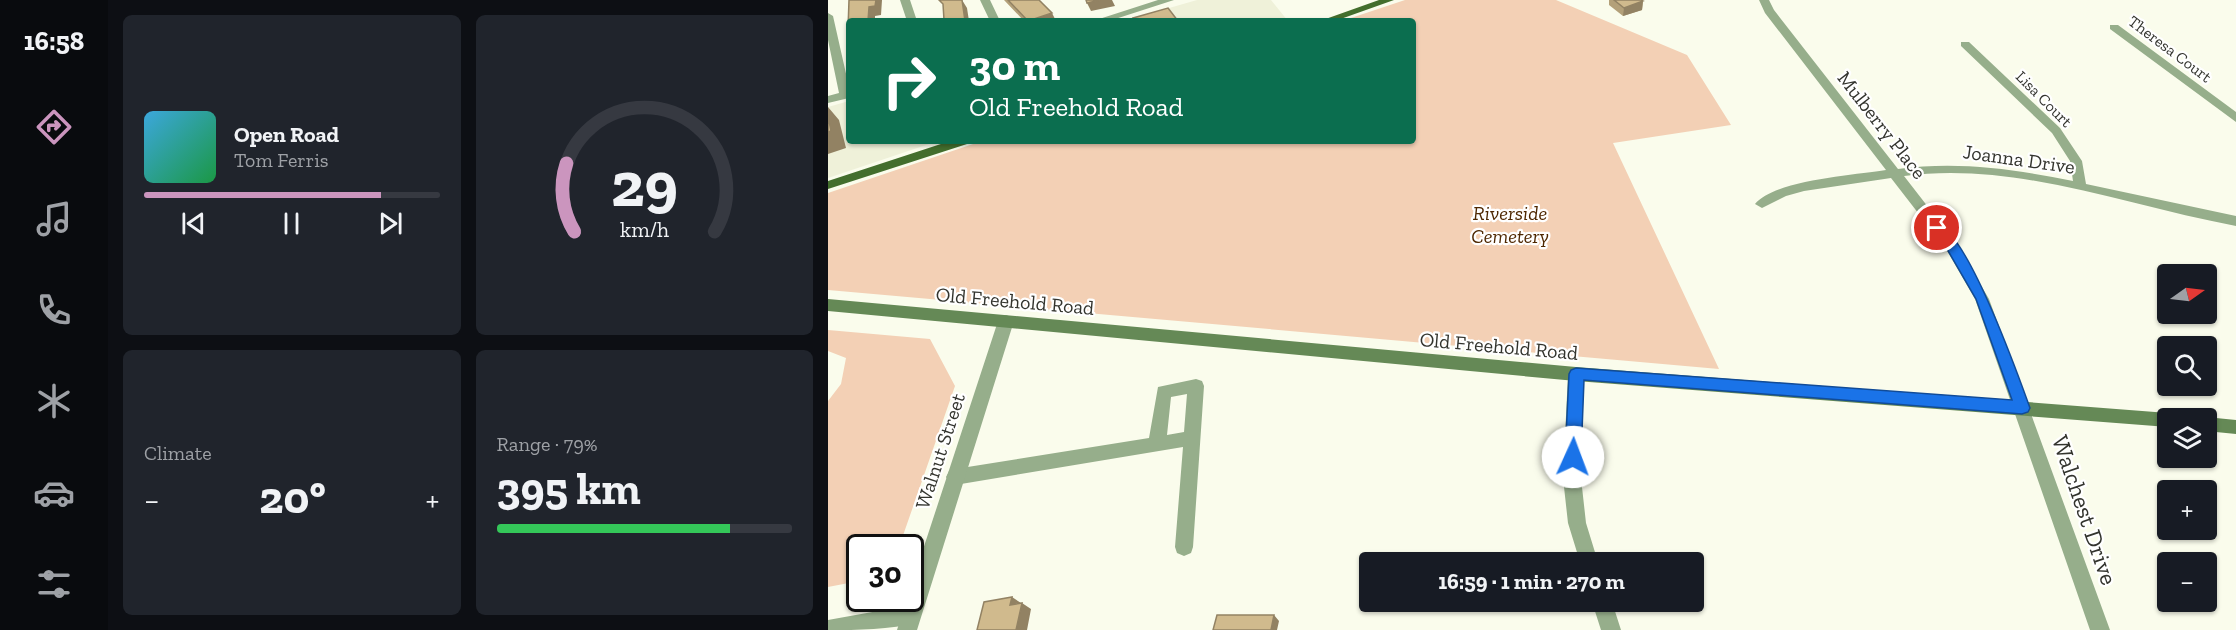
<!DOCTYPE html>
<meta charset="utf-8">
<style>
:root{--surface:#171b24;--page:#20242c;--text:#f1f3f6;--muted:#9ea1a6;--line:#363941;--accent:#cb95be}
body{margin:0;font-family:"Zilla Slab",serif;background:var(--page);color:var(--text);height:100vh;display:flex;flex-direction:column;font-size:22px;white-space:nowrap}
*{box-sizing:border-box;margin:0}
p{font-size:20px;color:var(--muted)}
.icon{flex:none;width:33px;height:33px;fill:none;stroke:currentColor;stroke-width:2;stroke-linecap:round;stroke-linejoin:round}
.map{position:relative;flex:1;overflow:hidden}
.side{display:flex;flex-direction:column;gap:15px;padding:15px;background:#0d0f14;width:720px}
.side>*{flex:none}
.guide{position:absolute;left:18px;top:18px;width:570px;height:126px;border-radius:6px;box-shadow:0 2px 4px #0004;background:#0b6e4f;color:#fff;overflow:hidden}
.needle{width:39px;rotate:76deg}
.buttons{position:absolute;left:1329px;top:264px;display:grid;gap:12px}
.buttons a{display:grid;place-items:center;width:60px;height:60px;border-radius:6px;background:var(--surface);box-shadow:0 2px 4px #0004;font-size:30px}
.speed{position:absolute;left:18px;top:534px;display:flex;gap:12px;font-size:30px;font-weight:700;text-align:center}
.speed>*{display:grid;place-content:center;width:78px;height:78px;border-radius:50%;background:var(--surface);box-shadow:0 2px 4px #0004;line-height:1}
.speed .limit{border:3px solid #111;border-radius:9px;background:#fff;color:#111}
.pin{position:absolute;display:grid;place-items:center;width:51px;height:51px;color:#fff;margin:-26px;border:3px solid #fff;border-radius:50%;box-shadow:0 2px 6px #0007}
.me{position:absolute;width:66px;margin:-33px;rotate:2deg;stroke-linejoin:round;filter:drop-shadow(0 0 4px #0008)}
.turn{display:flex;align-items:center;gap:21px;height:126px;padding:0 24px;font-size:27px}
.turn .icon{width:78px;height:78px;stroke-width:2.5}
.turn b{display:block;font-size:42px;line-height:51px}
.big{font-size:45px;font-weight:800;line-height:1.1}
.side .tile{flex:1;display:flex;flex-direction:column;justify-content:center;gap:9px;min-width:0;padding:0 21px;border-radius:9px;background:var(--page)}
.side .dial{align-items:center;gap:0}
.dial svg{height:156px;overflow:visible;fill:none;stroke:var(--line);stroke-width:7;stroke-linecap:round;text-anchor:middle}
.dial text{fill:var(--text);stroke:none}
.song{display:flex;align-items:center;gap:18px}
.cover{width:72px;height:72px;border-radius:9px;background:linear-gradient(135deg,hsl(200 70% 55%),hsl(140 70% 35%))}
.played{height:6px;border-radius:3px;background:linear-gradient(90deg,var(--accent) 80%,var(--line) 80%)}
.keys{display:flex;justify-content:space-around;direction:ltr}
.heat{display:flex;justify-content:space-between;align-items:center;font-size:33px;direction:ltr}
.charge{height:9px;border-radius:4px;background:linear-gradient(90deg,#34c759 79%,var(--line) 0)}
.side .tiles{flex:1;display:grid;gap:15px;grid-template-columns:repeat(2,1fr)}
.trip{position:absolute;left:531px;top:552px;width:345px;height:60px;border-radius:6px;background:var(--surface);box-shadow:0 2px 4px #0004;font-weight:800;line-height:60px;text-align:center}
main{display:flex;flex:1;min-height:0}
.dock{display:flex;flex-direction:column;width:108px;justify-content:space-around;align-items:center;background:#090b0e;color:var(--muted)}
.dock .icon{width:42px;height:42px}
.dock .active{color:var(--accent)}
.dock b{font-size:27px;color:var(--text)}
.map>svg:first-child{display:block}
.built{fill:#eff1d9}
.green{fill:#f3d0b5}
.lines{fill:none;stroke-linecap:round;stroke-linejoin:round}
.minor{fill:#96ae8b;fill-rule:evenodd}
.tertiary{fill:#96ae8b;fill-rule:evenodd}
.secondary{fill:#658956;fill-rule:evenodd}
.primary{fill:#436e2d;fill-rule:evenodd}
.wall{fill:#b3a079}
.shaded-wall{fill:#928263}
.building{fill:#d0ba8d;stroke:#928263;stroke-width:1.5}
.route{fill:#1a73e8;stroke:#114b97;stroke-width:1.5}
.labels{text-anchor:middle;dominant-baseline:central;stroke-width:4.5;stroke-linejoin:round;paint-order:stroke}
.far-street-label{font-size:16px;fill:#33342e;stroke:#fff}
.street-label{font-size:20px;fill:#33342e;stroke:#fff}
.park-label{font-size:20px;font-style:italic;fill:#4e2700;stroke:#fff}
.near-street-label{font-size:24px;fill:#33342e;stroke:#fff}
</style>
<main>
<nav class="dock">
<b>16:58</b>
<svg class="icon active" aria-label="directions" viewBox="0 0 24 24"><path d="M12 3l9 9-9 9-9-9zM9 14v-3h6M13 9l2 2-2 2"/></svg>
<svg class="icon" aria-label="music" viewBox="0 0 24 24"><path d="M9 18V5l10-2v13"/><circle cx="6" cy="18" r="3"/><circle cx="16" cy="16" r="3"/></svg>
<svg class="icon" aria-label="phone" viewBox="0 0 24 24"><path d="M5 4h4l2 5-3 2q2 4 5 5l2-3 5 2v4C11 20 4 13 5 4z"/></svg>
<svg class="icon" aria-label="climate" viewBox="0 0 24 24"><path d="M12 3v18M4 7l16 10M4 17L20 7"/></svg>
<svg class="icon" aria-label="car" viewBox="0 0 24 24"><path d="M5 17H2v-5l4-1 3-4h7l3 4 3 1v5h-3M9 17h6M6 11h13"/><circle cx="7" cy="17" r="2"/><circle cx="17" cy="17" r="2"/></svg>
<svg class="icon" aria-label="filters" viewBox="0 0 24 24"><path d="M4 7h16M4 17h16"/><circle cx="9" cy="7" r="2"/><circle cx="15" cy="17" r="2"/></svg>
</nav>
<section class="side">
<div class="tiles">
<div class="tile">
<div class="song"><i class="cover"></i><div><b>Open Road</b><p>Tom Ferris</p></div></div>
<div class="played"></div>
<div class="keys"><svg class="icon" aria-label="previous" viewBox="0 0 24 24"><path d="M18 5L8 12l10 7zM5 5v14"/></svg><svg class="icon" aria-label="pause" viewBox="0 0 24 24"><path d="M8 5v14M16 5v14"/></svg><svg class="icon" aria-label="next" viewBox="0 0 24 24"><path d="M6 5l10 7-10 7zM19 5v14"/></svg></div>
</div>
<div class="tile dial"><svg viewBox="0 0 100 80">
<path d="M14 69A42 42 0 1 1 86 69"/>
<path d="M14 69A42 42 0 0 1 10 34" stroke="#cb95be"/>
<text x="50" y="56" font-size="32" font-weight="700">29</text>
<text x="50" y="72" font-size="11">km/h</text>
</svg></div>
<div class="tile"><p>Climate</p>
<div class="heat"><a>−</a><b class="big">20°</b><a>+</a></div>
</div>
<div class="tile"><p>Range · 79%</p><b class="big">395 km</b><div class="charge"></div></div>
</div>
</section>
<div class="map">
<svg width="1408" height="630" viewBox="0 0 1408 630">
<rect width="100%" height="100%" fill="#fafcec"/>
<!-- built -->
<path class="built" d="M369 0H443L460 21H296Z
M21 101V141H110L0 178V107Z"/>
<!-- green -->
<path class="green" d="M577 0H728L859 55 903 125 785 143 891 369 0 290V193L154 141H585V21H514Z
M0 330 102 339 127 386 71 547 32 548 31 581 0 587V401L13 384 18 358 0 351Z"/>
<g class="lines">
<!-- minor -->
<path class="minor" d="M72 0H82L89 21H79Z
M152 0H162L172 21H162Z
M330 0H346L281 21H265Z
M931 0H941L946 10 1070 169C1130 161 1186 169 1245 181L1242 161 1224 133 1133 46V42H1141L1232 128 1254 161 1258 184 1408 216V226C1299 206 1188 161 1076 176L1128 243 1161 299 1282 630H1262L1147 299 1118 249 1063 178 976 191 958 196 934 208 927 204C946 180 1027 175 1058 170L937 13Z
M0 13 5 16 21 87V98L0 103V96L11 93 0 40Z
M1282 25H1290L1408 112V122L1282 29Z
M748 367 754 369 756 374 753 478 758 523 770 562H752L740 523 735 478 740 374 742 369Z
M368 379 374 381 376 386 365 547 363 553 356 556 349 553 347 547 355 447 127 485 121 483 118 477 121 471 127 469 321 438 330 387ZM359 394 356 432 339 435 343 397Z
M764 602H784L793 630H773Z
M83 605 90 608 93 615 90 622C62 630 30 630 0 630V620Z"/>
<!-- tertiary -->
<path class="tertiary" d="M178 315 183 317 186 321 89 630H69L79 598H82V589L170 321 173 317Z"/>
<!-- secondary -->
<path class="secondary" d="M0 299 748 367 1340 413 1346 415 1348 418H1340V427L748 381 0 311Z
M1378 417 1408 420V434L1378 431V418H1373Z"/>
<!-- primary -->
<path class="primary" d="M551 0H566L507 21H492Z
M122 141H141L139 144 0 189V181Z"/>
</g>
<!-- wall -->
<path class="wall" d="M176 0H211L228 21H196Z
M781 0H813L815 1 814 10 795 16 781 5Z"/>
<!-- shaded-wall -->
<path class="shaded-wall" d="M48 0H54L53 15 47 16V21H40L41 7Z
M134 0 139 8 141 21H137Z
M272 0H284L287 6 263 11 259 3Z
M815 1 814 10 795 16 796 8Z
M224 13 228 21H200Z
M0 107 11 120 18 148 0 154Z
M184 597 193 603 182 605Z
M194 603 203 609 199 630H188Z
M446 615 451 621 449 630H443Z"/>
<!-- building -->
<path class="building" d="M21 0H48L47 6 41 7 40 21H21V31L20 29Z
M111 0H134L137 21H113L116 20 115 4Z
M180 0H211L224 13 200 21Z
M258 0H272L259 3Z
M786 0H813L815 1 796 8Z
M340 8 350 21H307L305 18Z
M0 116 3 131 0 132Z
M184 597 182 605 194 603 188 630H149L156 602Z
M389 615H446L443 630H385Z"/>
<!-- route -->
<path class="route" d="M1109 224C1140 233 1190 375 1202 408L1200 412 1194 414 756 380 753 457 751 462 745 464 740 462 737 457 741 374 743 370 748 368 1184 400 1148 299 1119 249 1103 228Z"/>
<g class="labels">
<!-- far-street labels -->
<g class="far-street-label">
<text transform="translate(1342 49) rotate(37)">Theresa Court</text>
<text transform="translate(1216 99) rotate(45)">Lisa Court</text>
</g>
<!-- street labels -->
<g class="street-label">
<text transform="translate(1054 125) rotate(52)">Mulberry Place</text>
<text transform="translate(1191 159) rotate(8)">Joanna Drive</text>
<text transform="translate(187 301) rotate(5)">Old Freehold Road</text>
<text transform="translate(671 346) rotate(5)">Old Freehold Road</text>
<text transform="translate(112 451) rotate(-72)">Walnut Street</text>
</g>
<!-- park labels -->
<g class="park-label">
<text x="682" y="213">Riverside<tspan x="682" dy="23">Cemetery</tspan></text>
</g>
<!-- near-street labels -->
<g class="near-street-label">
<text transform="translate(1257 510) rotate(71)">Walchest Drive</text>
</g>
</g>
</svg>
<div class="buttons">
<a><svg class="needle" viewBox="-14 -14 28 28"><path d="M0-13l5 13h-10z" fill="#e53935"/><path d="M0 13l5-13h-10z" fill="#9ea1a6"/></svg></a>
<a><svg class="icon" aria-label="search" viewBox="0 0 24 24"><circle cx="10" cy="10" r="6"/><path d="M15 15l6 6"/></svg></a>
<a><svg class="icon" aria-label="layers" viewBox="0 0 24 24"><path d="M12 4l9 5-9 5-9-5zM3 14l9 5 9-5"/></svg></a>
<a>+</a>
<a>−</a>
</div>
<div class="speed"><div class="limit">30</div></div>
<div class="pin" style="left:1109px;top:228px;background:#d93025"><svg class="icon" aria-label="arrive" viewBox="0 0 24 24"><path d="M6 21V4h12l-3 4 3 4H6"/></svg></div>
<svg class="me" style="left:745px;top:457px" viewBox="-20 -20 40 40"><circle r="19" fill="#fff"/><path d="M0-13L10 11 0 6-10 11z" fill="#1a73e8"/></svg>
<div class="trip">16:59 · 1 min · 270 m</div>
<div class="guide">
<div class="turn"><svg class="icon" aria-label="right" viewBox="0 0 24 24"><path d="M7 20v-9h11M14 6l5 5-5 5"/></svg><div><b>30 m</b>Old Freehold Road</div></div>
</div>
</div>
</main>
